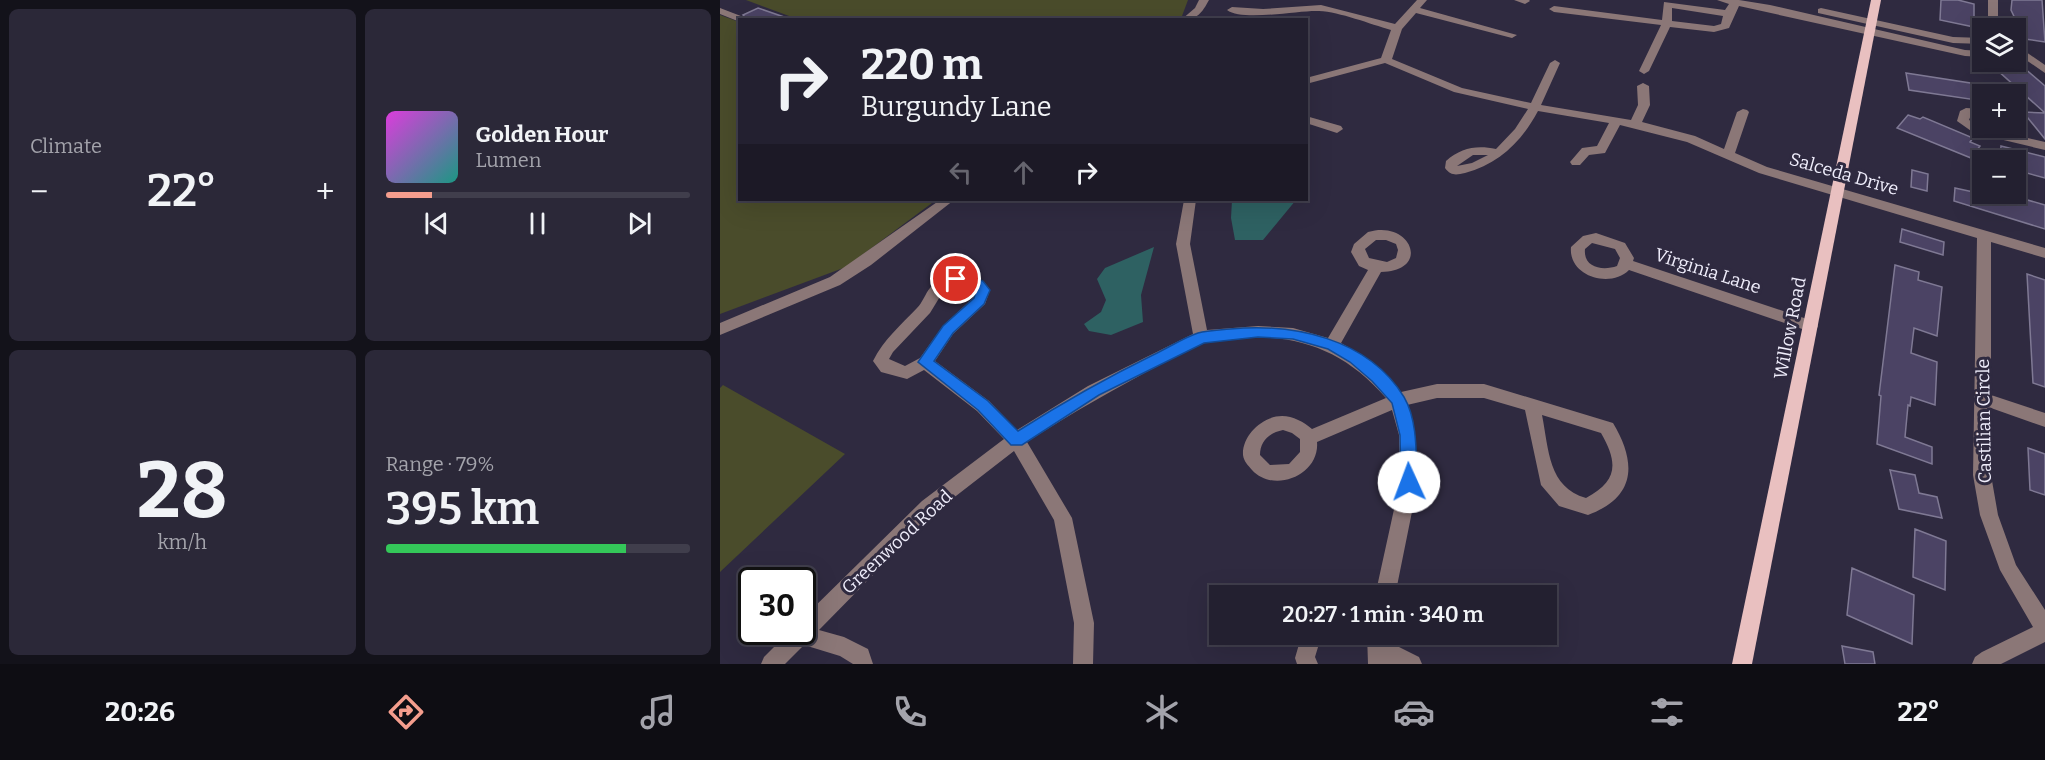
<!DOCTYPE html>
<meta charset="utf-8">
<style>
:root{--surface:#232030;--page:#2b2838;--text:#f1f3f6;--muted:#a3a3ab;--line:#403e4c;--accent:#f49d8d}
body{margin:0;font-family:Bitter,serif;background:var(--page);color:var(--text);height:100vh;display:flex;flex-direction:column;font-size:22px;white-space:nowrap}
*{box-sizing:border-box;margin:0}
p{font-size:20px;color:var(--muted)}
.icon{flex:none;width:33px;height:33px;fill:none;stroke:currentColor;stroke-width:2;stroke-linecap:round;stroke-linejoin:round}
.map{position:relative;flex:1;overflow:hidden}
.drawer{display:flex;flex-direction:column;gap:9px;padding:9px;background:#13121a;width:720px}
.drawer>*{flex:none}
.guide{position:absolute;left:18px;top:18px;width:570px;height:183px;border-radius:0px;box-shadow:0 6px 24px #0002,0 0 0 2px var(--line);background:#232030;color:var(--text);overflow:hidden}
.tools{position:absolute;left:1252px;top:18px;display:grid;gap:12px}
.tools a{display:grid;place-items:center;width:54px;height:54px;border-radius:0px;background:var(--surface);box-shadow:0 6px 24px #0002,0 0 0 2px var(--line);font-size:30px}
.speed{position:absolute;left:18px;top:567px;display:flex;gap:12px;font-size:30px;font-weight:700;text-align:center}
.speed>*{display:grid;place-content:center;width:78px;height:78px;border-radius:50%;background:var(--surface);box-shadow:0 6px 24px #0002,0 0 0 2px var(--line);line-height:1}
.speed .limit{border:3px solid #111;border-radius:9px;background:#fff;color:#111}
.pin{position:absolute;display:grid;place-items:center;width:51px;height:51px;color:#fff;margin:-26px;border:3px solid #fff;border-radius:50%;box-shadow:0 2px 6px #0007}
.me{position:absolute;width:66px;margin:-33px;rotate:358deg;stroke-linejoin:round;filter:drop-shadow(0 0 4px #0008)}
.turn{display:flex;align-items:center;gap:21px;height:126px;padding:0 24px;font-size:27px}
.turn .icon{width:78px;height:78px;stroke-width:2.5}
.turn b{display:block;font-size:42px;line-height:51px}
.lanes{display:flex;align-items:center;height:57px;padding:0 24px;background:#0003;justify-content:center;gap:30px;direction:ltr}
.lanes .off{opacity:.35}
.big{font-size:45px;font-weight:600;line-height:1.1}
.drawer .widget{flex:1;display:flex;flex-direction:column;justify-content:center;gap:9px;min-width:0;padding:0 21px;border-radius:9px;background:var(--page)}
.drawer .dial{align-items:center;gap:0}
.dial b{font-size:78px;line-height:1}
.song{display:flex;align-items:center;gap:18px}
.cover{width:72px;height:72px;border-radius:9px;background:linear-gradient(135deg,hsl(300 70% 55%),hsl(170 70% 35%))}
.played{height:6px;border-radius:3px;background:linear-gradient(90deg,var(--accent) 15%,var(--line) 15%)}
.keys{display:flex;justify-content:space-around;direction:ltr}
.heat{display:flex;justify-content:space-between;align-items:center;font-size:33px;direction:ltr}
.charge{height:9px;border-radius:4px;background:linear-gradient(90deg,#34c759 79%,var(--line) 0)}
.drawer .tiles{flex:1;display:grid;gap:9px;grid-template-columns:repeat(2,1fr)}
.trip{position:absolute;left:489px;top:585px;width:348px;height:60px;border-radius:0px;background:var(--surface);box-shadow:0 6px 24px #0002,0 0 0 2px var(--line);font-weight:600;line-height:60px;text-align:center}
.tabs{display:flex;height:96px;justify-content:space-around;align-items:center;background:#0e0d13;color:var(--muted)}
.tabs .icon{width:42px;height:42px}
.tabs .selected{color:var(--accent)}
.tabs b{font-size:27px;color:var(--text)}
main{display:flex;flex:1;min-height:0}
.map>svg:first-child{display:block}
.green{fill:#4a4c2b}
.water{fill:#2e6162}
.building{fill:#4b4364;stroke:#7f7994;stroke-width:1.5}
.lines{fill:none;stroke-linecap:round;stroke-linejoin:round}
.minor{fill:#8b7777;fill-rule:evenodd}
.major{fill:#e9c0c0;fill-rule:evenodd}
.route{fill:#1a73e8;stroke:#114b97;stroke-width:1.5}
.labels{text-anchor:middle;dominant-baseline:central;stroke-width:6;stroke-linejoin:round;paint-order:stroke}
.street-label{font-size:18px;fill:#efedfb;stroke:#2f2a40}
</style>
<main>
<section class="drawer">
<div class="tiles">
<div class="widget"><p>Climate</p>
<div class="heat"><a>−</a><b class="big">22°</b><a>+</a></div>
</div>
<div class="widget">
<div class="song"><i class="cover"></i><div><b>Golden Hour</b><p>Lumen</p></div></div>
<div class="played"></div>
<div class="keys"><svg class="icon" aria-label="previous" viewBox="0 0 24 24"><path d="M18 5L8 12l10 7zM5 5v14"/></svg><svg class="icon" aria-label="pause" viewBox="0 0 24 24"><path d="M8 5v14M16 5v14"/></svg><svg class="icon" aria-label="next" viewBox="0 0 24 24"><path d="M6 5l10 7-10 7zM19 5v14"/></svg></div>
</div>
<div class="widget dial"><b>28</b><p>km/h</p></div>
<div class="widget"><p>Range · 79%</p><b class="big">395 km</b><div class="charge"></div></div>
</div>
</section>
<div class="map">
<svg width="1325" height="664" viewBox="0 0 1325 664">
<rect width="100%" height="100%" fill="#2f2a40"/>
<!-- green -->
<path class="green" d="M26 0H468L462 16 457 19 80 20Z
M0 15 19 22 20 200H216L126 267 0 314Z
M3 385 125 454 0 572V388Z"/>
<!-- water -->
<path class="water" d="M512 200H576L543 240H515L511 218Z
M434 247 421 295 423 322 391 335 369 331 364 324 381 312 386 300 377 279 385 268Z"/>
<!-- building -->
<path class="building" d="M1221 0H1238L1254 4V27L1220 20Z
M1292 0H1322L1325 42 1305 39 1291 10Z
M38 8 67 18 66 20H29L23 15Z
M1303 67 1325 86V113L1276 69Z
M1186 73 1263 85V101L1189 90Z
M1303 112 1325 113V139Z
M1188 115 1200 119 1203 117 1253 138 1250 142 1260 146 1251 158 1177 128Z
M1281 146 1325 157V178L1296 170V160H1280Z
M1192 170 1208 174 1207 191 1191 187Z
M1235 188 1290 200V195L1325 205V229L1234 201Z
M1182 229 1224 242 1223 255 1180 242Z
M1175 265 1199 272 1198 280 1222 287 1217 336 1194 328 1191 353 1217 362 1215 405 1191 397 1190 406 1188 405 1185 437 1212 447V464L1157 444 1161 396 1159 395Z
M1307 274 1325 280V387L1313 383Z
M1308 448 1325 454V495L1310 490Z
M1170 470 1195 475 1199 493 1217 497 1222 518 1179 509Z
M1195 529 1226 541 1225 590 1193 577Z
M1132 568 1194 595 1192 644 1127 615Z
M1122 646 1153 652 1155 664H1125Z"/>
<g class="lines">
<!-- minor -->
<path class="minor" d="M479 0H489C482 13 477 20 461 20L475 8Z
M697 0H707L700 8 797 35 792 38 696 13 682 29 672 59 742 88 811 103 830 63 835 60 840 63 821 105 911 120 918 105 917 86 923 83 929 86 930 105 922 122 975 136 1004 149 1017 112 1023 109 1027 110 1029 112 1015 153 1047 167 1325 248V258L1271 242V395L1325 413V427L1271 408V475L1278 515 1296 565 1325 610V642L1281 664H1252L1255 657 1262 652 1313 627 1280 570 1260 515 1253 475 1257 238 1039 173 967 142 900 125 885 153 869 155 860 165H852L850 162 862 148 877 146 889 123 818 111C802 141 779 164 745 173 736 175 731 176 725 168L726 161C741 148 756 145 776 149L795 129 808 109 734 92 665 63 586 84V78L661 58 671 30C650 24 620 12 599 11 578 10 523 22 507 10L512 7 543 9 601 5 675 24ZM753 155H768L752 163 737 166Z
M794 0H809L810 1 805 4Z
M997 0H1019L1050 5 1245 50 1263 51V57L1245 56 1019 6 1009 28 994 32 950 27 929 71 924 74 919 71 941 25 834 12 829 9 834 6 942 20 944 2 1005 10 1009 4ZM952 8 1003 16 1001 24 994 26 952 21Z
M1268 0H1278V22L1281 28H1271L1268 22Z
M0 8 26 18 27 20H20V22L0 14Z
M1101 8 1233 37 1263 38V44L1233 43 1098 13V9Z
M1296 45 1325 65V73L1296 53Z
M1246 108 1263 109V115H1251L1249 120 1262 127 1325 142V150L1254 133 1237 121 1240 111Z
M586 116 621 126 623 129 617 133 586 123Z
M220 200H234L151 265 120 285 0 335V323L110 277Z
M464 200H476L470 244 487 330 538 326 573 328 608 338 648 270 639 266 631 252 634 244 648 232C691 219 712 271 661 272L621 343C645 356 663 372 681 392L717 384H764L893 423C917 463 916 497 868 515L839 506 821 485 805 410 764 398H717L687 405 695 435 698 482 675 596H655L680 482 679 435 672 410 597 442C600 475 554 494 532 470 528 465 524 462 523 455 522 435 543 416 562 416 573 416 584 422 592 429L666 398C617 341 558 328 485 343 472 345 457 356 444 363 397 387 352 413 307 442L352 518 374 623 373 664H353L354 623 334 520 294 451 214 513 99 630 124 637 148 649 153 664H133L120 656 84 645 65 664H41L44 657 69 632H82V619L202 501 284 439 257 411 204 370 187 379 161 372 153 361C164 339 181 325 197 308 203 302 205 294 210 288 226 271 257 268 270 290L265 304 233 334 215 361 269 401 297 430 368 386 473 334 456 244ZM656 240H666L676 244 678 250 676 258 667 262 649 258 645 249ZM239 284 247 285 256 291 254 297 223 326 200 358 185 366 169 359 173 352 210 313 221 295ZM822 415 881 433C899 464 897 481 866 498 828 487 829 450 822 415ZM563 430 572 433 580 439V452L569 464 550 465 540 455C540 441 549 433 563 430Z
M876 233 905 243 914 258 913 261 1096 322 1098 326 1096 330 1091 332 909 270C890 289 848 276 851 247L863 236ZM872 243 895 249 900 258 897 266C883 271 863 268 865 249Z
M582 634H602L595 657 598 664H577L575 658Z
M647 634H667V641L699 657 702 664H648Z"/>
<!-- major -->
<path class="major" d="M1151 0H1161L1032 664H1012Z"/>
</g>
<!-- route -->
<path class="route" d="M245 274 263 281 270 290 264 304 233 333 214 361 268 401 298 431C342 403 386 378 433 355 448 348 463 338 478 333 488 330 500 330 510 329 573 323 648 338 684 397 698 421 696 455 697 482L695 487 689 489 684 487 681 482 680 435 672 403 652 381 630 362 608 349 573 339 538 337 484 343 379 395 302 445H291L258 410 198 362 223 326 254 298 256 291C249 283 241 285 232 283L230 279 232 276Z"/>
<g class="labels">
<!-- street labels -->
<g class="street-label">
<text transform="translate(1124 174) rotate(16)">Salceda Drive</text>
<text transform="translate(988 271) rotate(18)">Virginia Lane</text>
<text transform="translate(1070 328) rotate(-79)">Willow Road</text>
<text transform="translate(1264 421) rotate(-91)">Castilian Circle</text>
<text transform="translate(177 542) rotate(-43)">Greenwood Road</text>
</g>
</g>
</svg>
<div class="tools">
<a><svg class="icon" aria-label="layers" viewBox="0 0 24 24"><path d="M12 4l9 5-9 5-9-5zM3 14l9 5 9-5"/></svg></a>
<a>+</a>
<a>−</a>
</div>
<div class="speed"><div class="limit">30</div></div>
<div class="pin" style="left:236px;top:279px;background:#d93025"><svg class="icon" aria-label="arrive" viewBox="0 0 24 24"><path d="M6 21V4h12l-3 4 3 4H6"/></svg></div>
<svg class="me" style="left:689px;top:482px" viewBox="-20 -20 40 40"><circle r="19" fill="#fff"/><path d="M0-13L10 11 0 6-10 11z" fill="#1a73e8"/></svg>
<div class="trip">20:27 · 1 min · 340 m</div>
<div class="guide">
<div class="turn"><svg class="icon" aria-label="right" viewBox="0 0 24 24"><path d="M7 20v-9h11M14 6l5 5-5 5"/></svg><div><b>220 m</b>Burgundy Lane</div></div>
<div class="lanes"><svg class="icon off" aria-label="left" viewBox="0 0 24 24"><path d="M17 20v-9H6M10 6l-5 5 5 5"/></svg><svg class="icon off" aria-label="ahead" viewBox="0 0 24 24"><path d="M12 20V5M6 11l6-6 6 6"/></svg><svg class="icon" aria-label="right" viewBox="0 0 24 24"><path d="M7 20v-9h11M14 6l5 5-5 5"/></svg></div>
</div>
</div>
</main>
<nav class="tabs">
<b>20:26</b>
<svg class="icon selected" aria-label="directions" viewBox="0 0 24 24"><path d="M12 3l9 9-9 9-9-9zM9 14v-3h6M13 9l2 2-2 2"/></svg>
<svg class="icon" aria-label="music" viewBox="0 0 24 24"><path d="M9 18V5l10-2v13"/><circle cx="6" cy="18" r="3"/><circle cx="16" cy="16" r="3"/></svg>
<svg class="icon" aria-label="phone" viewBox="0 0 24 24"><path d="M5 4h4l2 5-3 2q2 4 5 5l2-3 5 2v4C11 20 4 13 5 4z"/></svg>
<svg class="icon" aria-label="climate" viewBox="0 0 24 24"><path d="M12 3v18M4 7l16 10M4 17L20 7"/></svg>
<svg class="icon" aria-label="car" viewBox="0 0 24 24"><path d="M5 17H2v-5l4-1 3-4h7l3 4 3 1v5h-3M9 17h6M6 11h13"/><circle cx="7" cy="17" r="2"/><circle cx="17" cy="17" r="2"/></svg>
<svg class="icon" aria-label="filters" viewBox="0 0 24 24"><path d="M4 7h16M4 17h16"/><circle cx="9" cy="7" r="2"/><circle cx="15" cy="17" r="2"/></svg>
<b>22°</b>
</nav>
